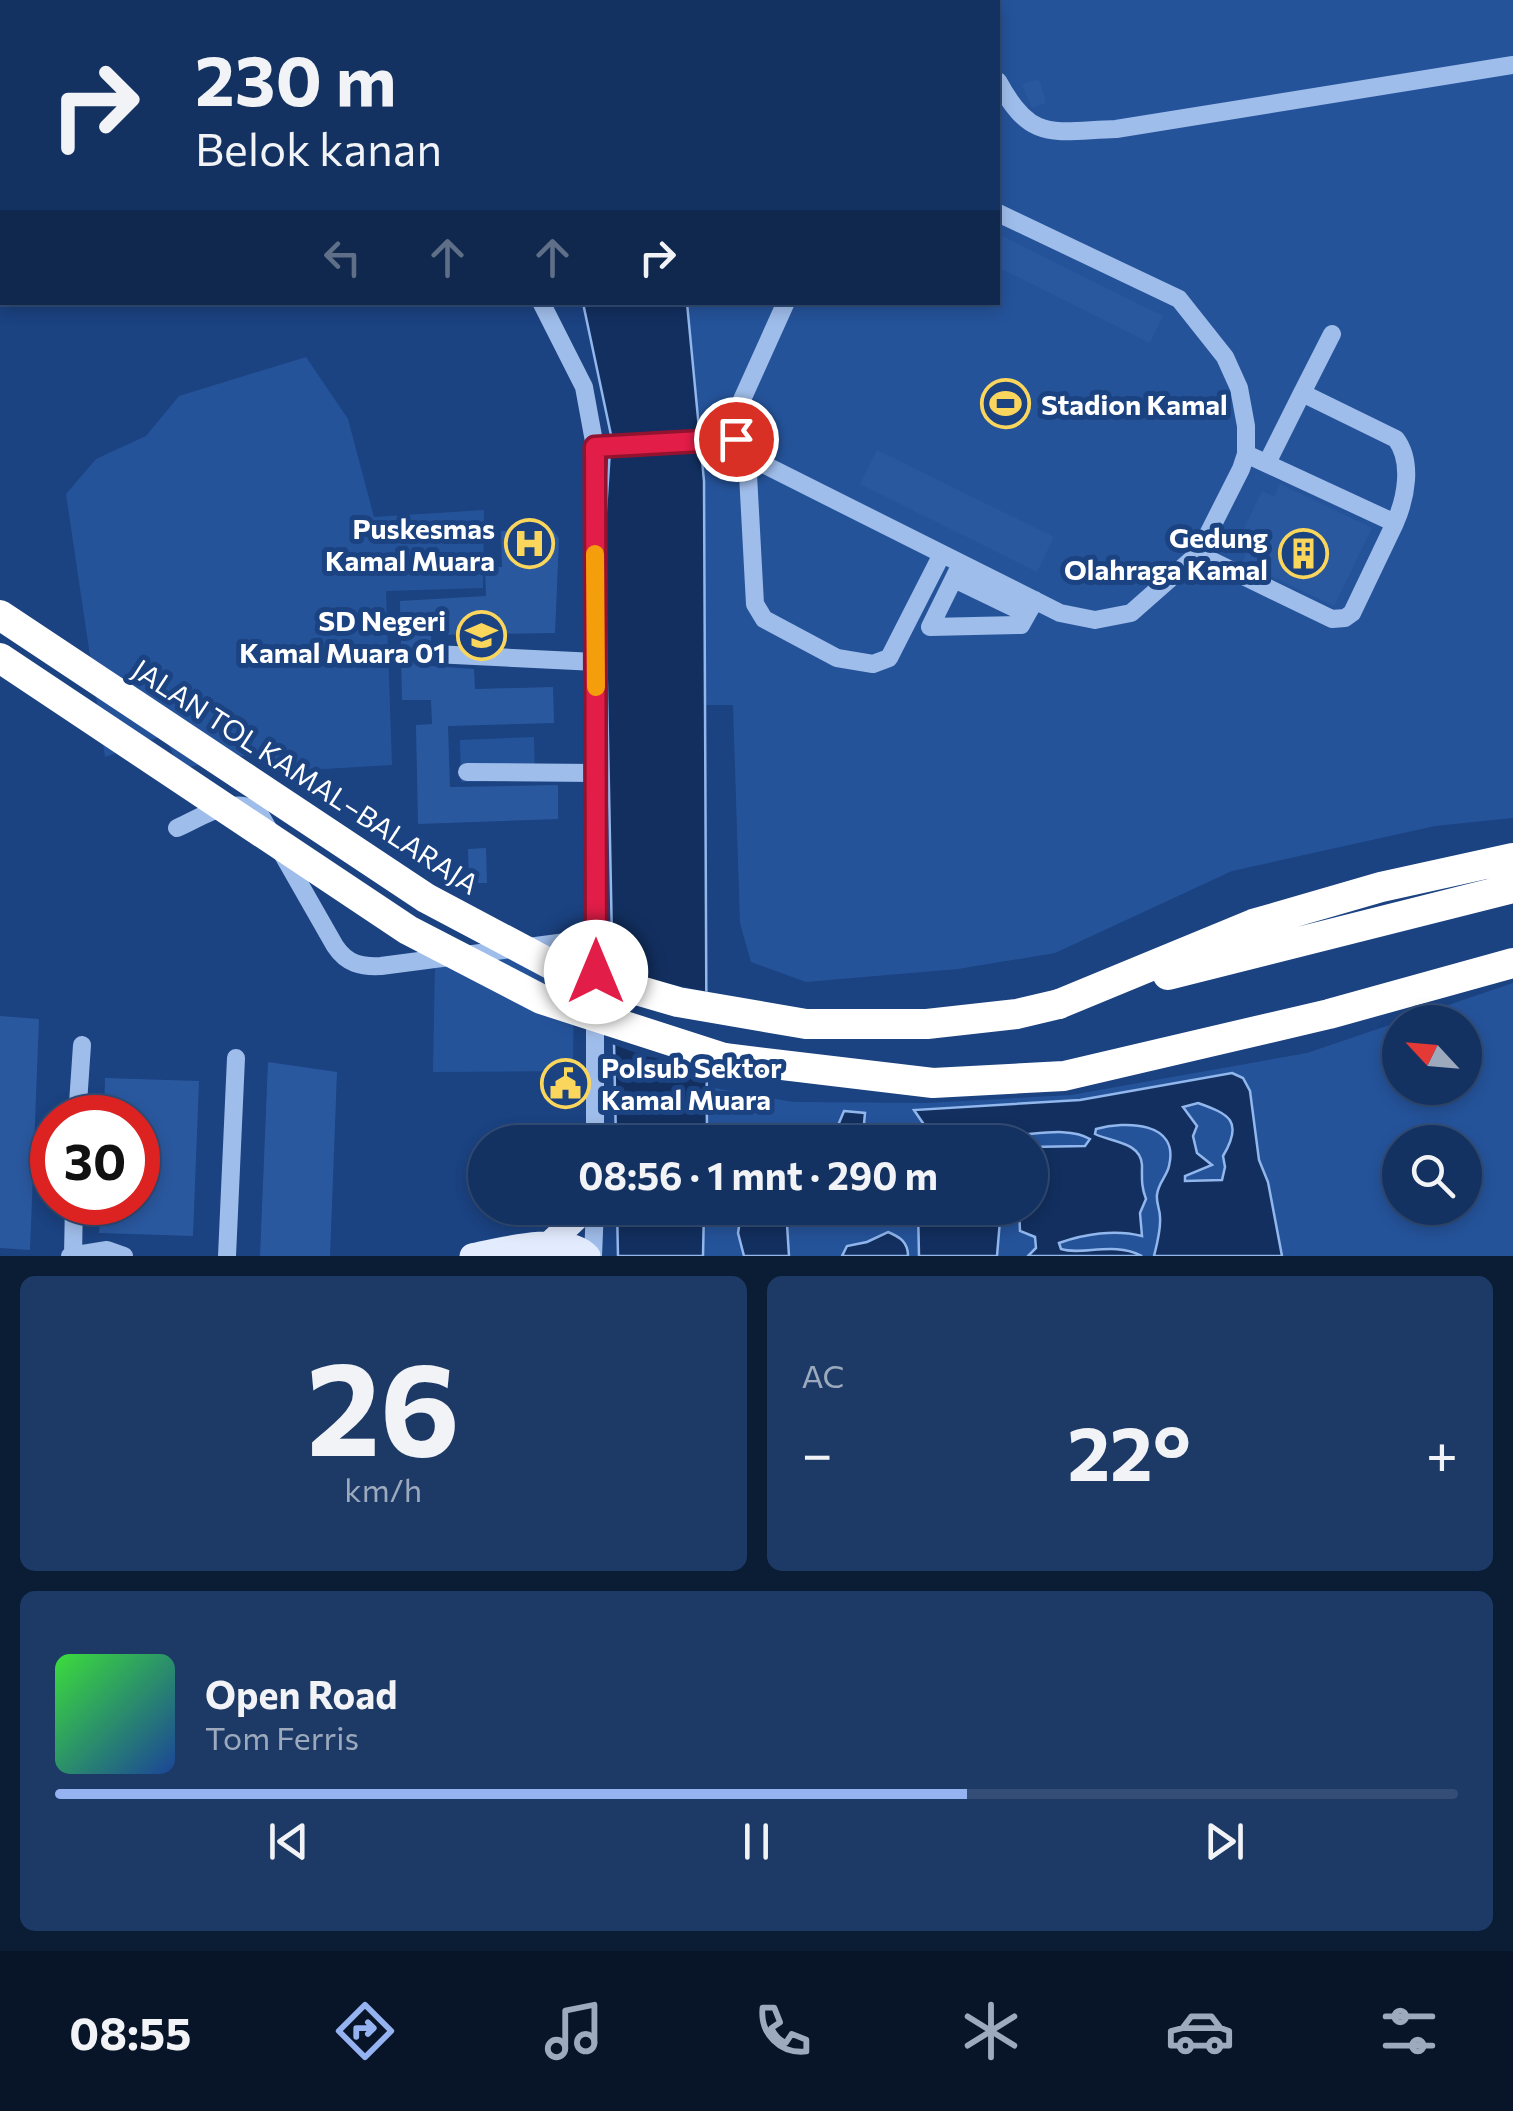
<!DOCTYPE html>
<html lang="id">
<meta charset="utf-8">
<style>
:root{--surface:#143261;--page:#1d3a67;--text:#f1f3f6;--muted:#9daabd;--line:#334d76;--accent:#95b2f1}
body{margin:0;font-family:Commissioner,sans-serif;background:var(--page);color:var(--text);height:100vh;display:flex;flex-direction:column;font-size:38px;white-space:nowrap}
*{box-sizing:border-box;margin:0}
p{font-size:32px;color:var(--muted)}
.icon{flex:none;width:55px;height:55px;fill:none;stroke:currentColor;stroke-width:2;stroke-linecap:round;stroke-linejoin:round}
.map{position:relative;height:1256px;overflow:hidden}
.sheet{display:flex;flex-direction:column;gap:20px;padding:20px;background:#0b1c35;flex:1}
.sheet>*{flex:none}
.guide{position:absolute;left:0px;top:0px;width:1000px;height:305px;box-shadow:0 5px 15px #0003,0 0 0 2px var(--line);background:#143261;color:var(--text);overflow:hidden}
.needle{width:65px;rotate:296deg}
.tools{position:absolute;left:1382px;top:1005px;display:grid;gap:20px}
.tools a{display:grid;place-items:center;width:100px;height:100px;border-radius:50%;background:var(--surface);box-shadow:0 5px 15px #0003,0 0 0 2px var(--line);font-size:50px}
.speed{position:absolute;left:30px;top:1095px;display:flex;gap:20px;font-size:50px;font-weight:700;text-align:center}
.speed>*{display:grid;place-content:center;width:130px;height:130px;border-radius:50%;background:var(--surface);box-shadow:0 5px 15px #0003,0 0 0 2px var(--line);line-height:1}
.speed .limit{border:15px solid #d22;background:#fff;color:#111}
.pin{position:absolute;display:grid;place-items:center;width:85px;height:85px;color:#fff;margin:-42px;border:5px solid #fff;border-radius:50%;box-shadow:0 2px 10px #0007}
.me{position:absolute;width:110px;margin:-55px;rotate:0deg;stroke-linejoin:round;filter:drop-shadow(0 0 8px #0008)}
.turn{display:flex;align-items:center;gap:35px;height:210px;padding:0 30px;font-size:45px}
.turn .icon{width:130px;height:130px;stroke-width:2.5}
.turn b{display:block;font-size:70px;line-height:85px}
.lanes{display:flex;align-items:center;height:95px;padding:0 30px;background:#0003;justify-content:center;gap:50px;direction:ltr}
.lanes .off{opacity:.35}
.big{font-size:75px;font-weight:700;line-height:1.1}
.sheet .tile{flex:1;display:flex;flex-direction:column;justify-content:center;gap:15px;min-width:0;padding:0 35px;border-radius:15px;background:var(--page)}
.sheet .dial{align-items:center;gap:0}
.dial b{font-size:130px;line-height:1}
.song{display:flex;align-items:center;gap:30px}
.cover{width:120px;height:120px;border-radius:15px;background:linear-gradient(135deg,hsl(120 70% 55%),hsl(220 70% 35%))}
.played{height:10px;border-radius:5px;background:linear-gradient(90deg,var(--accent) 65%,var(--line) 65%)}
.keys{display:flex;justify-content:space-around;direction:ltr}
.heat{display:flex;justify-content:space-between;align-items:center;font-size:55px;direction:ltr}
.sheet .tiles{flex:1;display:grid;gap:20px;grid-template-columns:1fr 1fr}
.tile:last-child{grid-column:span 2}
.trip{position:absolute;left:468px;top:1125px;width:580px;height:100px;border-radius:50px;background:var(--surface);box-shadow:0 5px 15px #0003,0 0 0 2px var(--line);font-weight:700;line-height:100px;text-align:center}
.menu{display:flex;height:160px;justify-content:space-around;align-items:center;background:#081427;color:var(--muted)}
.menu .icon{width:70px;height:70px}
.menu .active{color:var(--accent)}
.menu b{font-size:45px;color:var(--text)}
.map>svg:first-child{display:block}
.green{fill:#25539a;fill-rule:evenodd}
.water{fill:#122f5f;stroke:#92b7ec;stroke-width:2.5;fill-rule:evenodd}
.pier{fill:#1b4281}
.building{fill:#2a589f}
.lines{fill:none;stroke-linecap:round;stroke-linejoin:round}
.minor{stroke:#9fbdea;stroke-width:18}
.major{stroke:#e3ecfe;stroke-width:25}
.highway{stroke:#fff;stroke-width:30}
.highway-bridge{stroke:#fff;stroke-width:30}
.route-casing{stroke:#92132f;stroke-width:25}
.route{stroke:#e11d48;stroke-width:18}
.slow{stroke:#f59e0b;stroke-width:18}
.labels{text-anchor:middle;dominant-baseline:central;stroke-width:10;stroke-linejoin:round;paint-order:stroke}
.poi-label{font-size:28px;font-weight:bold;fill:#fff;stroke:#1b4281;text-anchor:end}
.street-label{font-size:28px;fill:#fff;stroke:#1b4281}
</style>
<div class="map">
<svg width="1513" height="1256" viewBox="0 0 1513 1256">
<rect width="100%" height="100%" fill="#1b4281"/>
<!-- green -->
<path class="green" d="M566 0H1513V818L1435 826 1232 871 1055 953 958 969 806 982 751 962 740 923 733 705H706L704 481 687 303 998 302V2Z
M306 357 348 419 374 517 484 510 483 588 386 591 392 765 273 772 269 751 179 769 165 735 105 757 66 494 96 459 146 436 179 396Z
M534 737 535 779 461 782 460 740Z
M574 955 573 1071 433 1072 435 963Z
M1513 983V1256H703L704 1208H1030V1142H707L709 1087 793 1102 926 1103 1071 1095 1307 1053ZM1400 1022H1465V1088H1400ZM1400 1142H1465V1208H1400Z"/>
<!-- water -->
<path class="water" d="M583 303H687L704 481 707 1142H616L604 540 611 435Z
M1232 1073 1243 1078 1250 1091 1259 1160 1268 1182 1282 1256H1154C1157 1244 1161 1230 1160 1217 1160 1209 1156 1203 1157 1195 1158 1183 1167 1176 1169 1166 1180 1121 1125 1121 1096 1129L1095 1134C1111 1142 1141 1142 1142 1165 1142 1178 1141 1186 1146 1199L1140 1213 1142 1236C1115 1229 1084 1234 1059 1243L1061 1249C1082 1256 1114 1241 1142 1256H1028L1036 1248 1035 1237 1020 1231 1019 1208H1030V1147L1085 1146 1090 1139C1070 1127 1038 1134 1015 1135L1010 1132 1002 1142H923L927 1129 914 1110 1080 1100ZM1198 1103C1229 1114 1244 1121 1223 1156L1225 1167 1222 1180 1185 1181V1176L1212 1165 1197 1153 1193 1136 1197 1126 1183 1107Z
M844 1111 865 1113 864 1124 869 1128C885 1125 894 1125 908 1135L909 1142H831Z
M617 1208H704L703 1256H618Z
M742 1208H786L789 1256H744L738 1233Z
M837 1208H913L910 1219C885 1217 865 1227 839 1223Z
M918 1208H1001L997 1256H919Z
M888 1232C900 1237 908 1242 908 1256H842L847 1246 867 1242Z"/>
<!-- pier -->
<path class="pier" d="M608 966 651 980 713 993V1069L644 1056 609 1043Z"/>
<!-- building -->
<path class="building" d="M1039 79 1046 103 1032 108 1022 84Z
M998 234 1163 316 1150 343 998 267Z
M877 450 1054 537 1037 572 860 484Z
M1280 484 1372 528 1334 606 1242 562 1251 544 1239 539 1262 491 1274 497Z
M553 530 559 539 555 633 431 635V642L424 646 422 654 423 661 432 666 474 669 475 689 553 687 554 723 448 726 450 787 558 785V819L418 824 416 725 432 724 431 700H402L400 601 486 596 485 567H502L501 531Z
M486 848 487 883H469L468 849Z
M0 1016 39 1019 30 1250 0 1248Z
M268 1062 337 1072 330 1256H260Z
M557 1072H575V1094L556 1093Z
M105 1078 199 1081 193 1236 99 1233 100 1202H138V1118H104Z"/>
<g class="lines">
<!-- minor -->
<path class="minor" d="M957 0 959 2
M491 2V0
M998 81C1031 143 1052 131 1116 129L1513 65
M541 302 584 387 595 447V1142
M786 302 736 413V439L747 456 1060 613 1095 620 1131 613 1198 554 1241 469 1246 454V426L1239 388 1225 357 1179 299 998 213
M1302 393 1332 334
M595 447 736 439
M747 456 755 604 764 619 837 658 873 664 889 658 942 554
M1267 463 1302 393 1396 439C1413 462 1406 498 1395 523
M1198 554 1332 619 1345 618 1352 613 1395 523 1246 454
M961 564 930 627 1021 625 1035 600
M954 579 1027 614
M434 654 596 662
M467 772 596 773
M177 828C202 817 232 795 258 811L335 946C347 964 361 967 381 966L596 938
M77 1118 82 1045
M70 1256 107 1250 124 1256
M73 1256 74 1202
M227 1256 236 1058
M593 1256 595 1208"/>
<!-- major -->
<path class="major" d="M549 1244 587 1208
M472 1256C500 1250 567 1232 588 1256"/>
<!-- highway -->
<path class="highway" d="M1168 975 1513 888
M1059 1004 1253 924 1381 887 1513 858
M724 1058 933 1083 1064 1076 1329 1014 1513 963"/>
<!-- highway-bridge -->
<path class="highway-bridge" d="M0 615 426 898 554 966 678 1002 806 1024H927L1017 1014 1059 1004
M0 658 408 930 541 999 724 1058"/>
</g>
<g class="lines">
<defs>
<path id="route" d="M596 972 595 447 736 439"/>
</defs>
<!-- route casing -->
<use href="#route" class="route-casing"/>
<!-- route -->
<use href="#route" class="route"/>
<!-- slow -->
<path class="slow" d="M595 554 596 687"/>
</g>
<!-- icons -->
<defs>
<symbol id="stadium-ring" viewBox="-11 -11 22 22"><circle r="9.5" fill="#1b4281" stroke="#fbd65c" stroke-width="1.5"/><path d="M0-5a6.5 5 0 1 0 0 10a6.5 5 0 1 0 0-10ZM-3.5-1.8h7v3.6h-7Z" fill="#fbd65c"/></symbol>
<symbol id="hospital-ring" viewBox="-11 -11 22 22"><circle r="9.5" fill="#1b4281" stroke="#fbd65c" stroke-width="1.5"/><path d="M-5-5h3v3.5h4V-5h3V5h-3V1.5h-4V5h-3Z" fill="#fbd65c"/></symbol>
<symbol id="building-ring" viewBox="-11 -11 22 22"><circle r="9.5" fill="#1b4281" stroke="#fbd65c" stroke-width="1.5"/><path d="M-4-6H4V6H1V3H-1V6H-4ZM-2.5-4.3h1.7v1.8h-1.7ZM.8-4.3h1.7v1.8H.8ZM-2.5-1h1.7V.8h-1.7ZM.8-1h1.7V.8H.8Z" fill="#fbd65c"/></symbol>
<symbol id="school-ring" viewBox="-11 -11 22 22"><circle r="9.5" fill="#1b4281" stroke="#fbd65c" stroke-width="1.5"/><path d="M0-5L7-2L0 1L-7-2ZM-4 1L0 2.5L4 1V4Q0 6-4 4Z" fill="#fbd65c"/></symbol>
<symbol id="civic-ring" viewBox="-11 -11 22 22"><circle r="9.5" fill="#1b4281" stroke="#fbd65c" stroke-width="1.5"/><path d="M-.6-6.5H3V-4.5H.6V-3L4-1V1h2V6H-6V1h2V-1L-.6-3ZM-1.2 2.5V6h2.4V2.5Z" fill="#fbd65c"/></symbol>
</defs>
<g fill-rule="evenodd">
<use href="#stadium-ring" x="978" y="376" width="55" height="55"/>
<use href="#hospital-ring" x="502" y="516" width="55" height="55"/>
<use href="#building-ring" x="1276" y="526" width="55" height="55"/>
<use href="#school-ring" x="454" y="608" width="55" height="55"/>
<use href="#civic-ring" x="538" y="1056" width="55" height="55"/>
</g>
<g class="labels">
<!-- poi labels -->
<g class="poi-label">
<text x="1041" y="404" text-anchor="start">Stadion Kamal</text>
<text x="495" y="528">Puskesmas<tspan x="495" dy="32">Kamal Muara</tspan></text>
<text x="1268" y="537">Gedung<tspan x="1268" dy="32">Olahraga Kamal</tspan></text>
<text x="446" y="620">SD Negeri<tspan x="446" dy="32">Kamal Muara 01</tspan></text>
<text x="601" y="1067" text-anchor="start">Polsub Sektor<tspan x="601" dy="32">Kamal Muara</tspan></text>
</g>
<!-- street labels -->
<g class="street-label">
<text transform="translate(306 776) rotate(33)">JALAN TOL KAMAL–BALARAJA</text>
</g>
</g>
</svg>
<div class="tools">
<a><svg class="needle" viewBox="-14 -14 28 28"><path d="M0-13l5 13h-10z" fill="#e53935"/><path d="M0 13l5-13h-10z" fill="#9daabd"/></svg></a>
<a><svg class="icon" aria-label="search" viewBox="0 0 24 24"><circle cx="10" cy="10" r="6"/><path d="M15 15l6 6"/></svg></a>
</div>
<div class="speed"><div class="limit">30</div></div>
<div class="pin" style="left:736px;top:439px;background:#d93025"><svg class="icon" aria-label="arrive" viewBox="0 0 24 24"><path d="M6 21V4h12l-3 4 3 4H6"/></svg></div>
<svg class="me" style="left:596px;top:972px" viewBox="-20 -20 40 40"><circle r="19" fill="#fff"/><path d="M0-13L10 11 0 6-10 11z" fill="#e11d48"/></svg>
<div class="trip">08:56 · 1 mnt · 290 m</div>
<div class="guide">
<div class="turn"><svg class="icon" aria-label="right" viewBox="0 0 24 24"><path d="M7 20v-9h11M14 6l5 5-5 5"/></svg><div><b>230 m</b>Belok kanan</div></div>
<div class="lanes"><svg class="icon off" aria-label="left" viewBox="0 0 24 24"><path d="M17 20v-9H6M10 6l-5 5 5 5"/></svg><svg class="icon off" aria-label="ahead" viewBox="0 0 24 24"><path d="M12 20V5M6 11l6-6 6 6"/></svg><svg class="icon off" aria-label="ahead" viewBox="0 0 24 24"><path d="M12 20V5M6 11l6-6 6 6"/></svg><svg class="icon" aria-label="right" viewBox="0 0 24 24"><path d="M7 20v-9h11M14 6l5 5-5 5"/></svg></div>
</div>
</div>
<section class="sheet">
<div class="tiles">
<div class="tile dial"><b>26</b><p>km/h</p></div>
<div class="tile"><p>AC</p>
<div class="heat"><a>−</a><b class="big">22°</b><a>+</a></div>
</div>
<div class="tile">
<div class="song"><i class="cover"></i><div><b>Open Road</b><p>Tom Ferris</p></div></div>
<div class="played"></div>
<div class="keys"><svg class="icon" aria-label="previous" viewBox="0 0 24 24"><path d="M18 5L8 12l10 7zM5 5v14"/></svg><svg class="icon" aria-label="pause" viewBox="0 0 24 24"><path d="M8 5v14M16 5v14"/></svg><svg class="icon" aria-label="next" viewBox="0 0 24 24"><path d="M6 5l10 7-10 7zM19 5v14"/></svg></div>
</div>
</div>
</section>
<nav class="menu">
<b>08:55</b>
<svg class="icon active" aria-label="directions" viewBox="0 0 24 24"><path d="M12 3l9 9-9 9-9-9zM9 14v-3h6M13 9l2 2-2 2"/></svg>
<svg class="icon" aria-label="music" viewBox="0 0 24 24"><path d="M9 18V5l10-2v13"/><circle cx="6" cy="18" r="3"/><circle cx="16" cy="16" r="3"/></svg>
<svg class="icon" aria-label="phone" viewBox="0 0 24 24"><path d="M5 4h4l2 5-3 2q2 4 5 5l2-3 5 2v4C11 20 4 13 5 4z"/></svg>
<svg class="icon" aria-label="climate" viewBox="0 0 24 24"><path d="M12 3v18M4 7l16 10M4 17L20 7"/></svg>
<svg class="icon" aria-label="car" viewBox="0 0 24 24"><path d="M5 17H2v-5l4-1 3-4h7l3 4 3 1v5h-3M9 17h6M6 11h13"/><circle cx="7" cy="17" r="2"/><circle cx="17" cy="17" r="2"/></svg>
<svg class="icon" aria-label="filters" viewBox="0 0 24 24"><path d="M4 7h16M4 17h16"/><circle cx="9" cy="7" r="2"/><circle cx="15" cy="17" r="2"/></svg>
</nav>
